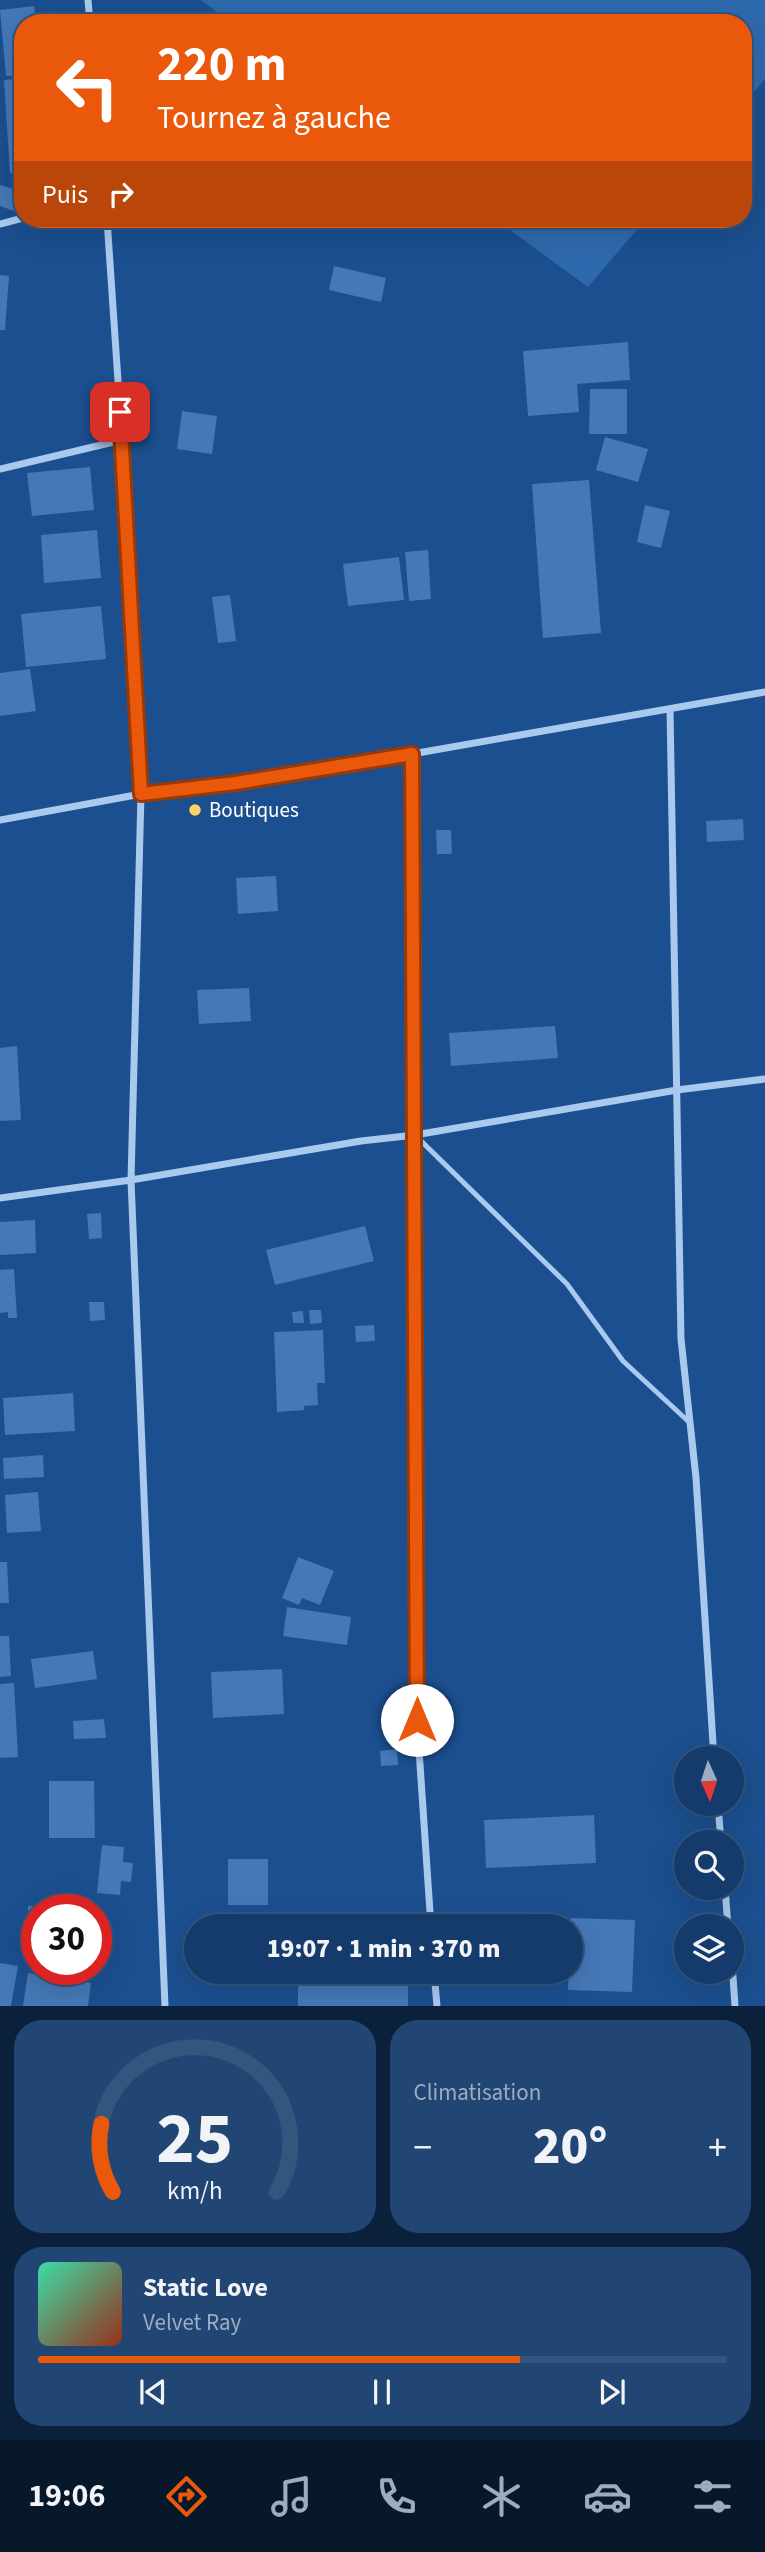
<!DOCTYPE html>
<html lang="fr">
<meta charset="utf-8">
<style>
:root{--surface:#143b6b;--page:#214673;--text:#f1f3f6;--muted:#9dadc1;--line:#33557e;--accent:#ea580c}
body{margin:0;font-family:"Source Sans 3",sans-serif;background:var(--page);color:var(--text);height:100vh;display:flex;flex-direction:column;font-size:26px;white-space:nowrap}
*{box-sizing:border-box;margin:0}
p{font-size:23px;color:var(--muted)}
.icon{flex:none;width:38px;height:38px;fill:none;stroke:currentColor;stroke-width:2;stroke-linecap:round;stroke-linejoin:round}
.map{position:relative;height:2006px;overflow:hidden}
.sheet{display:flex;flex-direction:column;gap:14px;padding:14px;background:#0b203b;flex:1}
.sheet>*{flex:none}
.top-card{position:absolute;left:14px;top:14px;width:738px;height:214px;border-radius:28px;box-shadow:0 7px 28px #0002,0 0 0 2px var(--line);background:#ea580c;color:#fff;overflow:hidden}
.needle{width:46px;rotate:177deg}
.tools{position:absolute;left:674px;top:1746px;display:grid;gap:14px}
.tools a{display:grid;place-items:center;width:70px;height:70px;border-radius:50%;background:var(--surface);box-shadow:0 7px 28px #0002,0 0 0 2px var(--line);font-size:35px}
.speed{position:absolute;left:21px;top:1894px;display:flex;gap:14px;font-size:35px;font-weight:700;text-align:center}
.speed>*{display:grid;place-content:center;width:91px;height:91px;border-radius:50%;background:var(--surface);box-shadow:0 7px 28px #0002,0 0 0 2px var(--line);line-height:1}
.speed .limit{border:10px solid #d22;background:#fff;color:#111}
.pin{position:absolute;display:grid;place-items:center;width:60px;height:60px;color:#fff;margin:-30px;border-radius:14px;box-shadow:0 4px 10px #0006}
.me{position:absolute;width:77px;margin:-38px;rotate:0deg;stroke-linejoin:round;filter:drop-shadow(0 0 5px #0008)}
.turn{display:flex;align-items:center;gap:24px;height:147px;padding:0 28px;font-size:32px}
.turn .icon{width:91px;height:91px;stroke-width:2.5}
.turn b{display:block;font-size:49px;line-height:60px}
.then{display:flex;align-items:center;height:66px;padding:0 28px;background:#0003;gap:14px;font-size:26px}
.big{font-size:52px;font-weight:800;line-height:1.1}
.sheet .tile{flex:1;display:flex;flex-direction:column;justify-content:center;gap:10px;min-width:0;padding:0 24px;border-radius:28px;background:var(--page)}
.sheet .dial{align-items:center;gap:0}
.dial svg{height:182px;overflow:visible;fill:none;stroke:var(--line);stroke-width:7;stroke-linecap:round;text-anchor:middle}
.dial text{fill:var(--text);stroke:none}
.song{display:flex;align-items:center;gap:21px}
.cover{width:84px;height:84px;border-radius:10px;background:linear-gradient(135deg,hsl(160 70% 55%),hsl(10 70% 35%))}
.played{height:7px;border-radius:4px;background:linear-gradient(90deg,var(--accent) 70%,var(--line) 70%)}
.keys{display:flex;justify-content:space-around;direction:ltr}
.heat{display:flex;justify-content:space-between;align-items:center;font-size:38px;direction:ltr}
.sheet .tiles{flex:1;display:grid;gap:14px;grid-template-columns:1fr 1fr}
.tile:last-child{grid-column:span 2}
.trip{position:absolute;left:184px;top:1914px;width:399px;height:70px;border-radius:35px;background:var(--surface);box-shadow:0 7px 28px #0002,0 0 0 2px var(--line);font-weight:800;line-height:70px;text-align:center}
.tab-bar{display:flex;height:112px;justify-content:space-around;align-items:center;background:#08182b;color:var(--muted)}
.tab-bar .icon{width:49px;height:49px}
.tab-bar .current{color:var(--accent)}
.tab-bar b{font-size:32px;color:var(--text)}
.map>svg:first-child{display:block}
.green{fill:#2e69ad}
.building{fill:#4478b7}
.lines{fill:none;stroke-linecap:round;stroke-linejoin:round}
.lane{stroke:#a9c9ee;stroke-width:5}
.street{stroke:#a9c9ee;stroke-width:7}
.route-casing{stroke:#983908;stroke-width:18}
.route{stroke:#ea580c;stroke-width:12}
.poi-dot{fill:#ffd166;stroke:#1b4f8f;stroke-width:2.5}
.labels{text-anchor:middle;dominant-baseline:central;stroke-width:7;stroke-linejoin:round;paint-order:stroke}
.poi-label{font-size:21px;fill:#fff;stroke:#1b4f8f;text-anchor:start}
</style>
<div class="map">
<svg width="765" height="2006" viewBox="0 0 765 2006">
<rect width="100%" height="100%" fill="#1b4f8f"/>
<!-- green -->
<path class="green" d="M201 0H765V79L744 104V23H231Z
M495 219H646L588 287Z"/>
<!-- building -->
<path class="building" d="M34 6 36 23H23V75L6 76 0 10Z
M23 78V172L10 173 4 80Z
M0 185 23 192 22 214 0 206Z
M334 266 386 278 381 302 329 290Z
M0 275 9 276 5 330H0Z
M628 342 630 380 577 384 579 412 528 416 523 351Z
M590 389H627V434H589Z
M182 411 217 416 212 454 177 449Z
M605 437 648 449 638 482 596 470Z
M90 467 94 510 32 516 27 473Z
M589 480 601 633 543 638 532 484Z
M645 505 670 511 661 548 637 542Z
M97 530 101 578 44 583 41 535Z
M428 550 431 599 409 601 405 552Z
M399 557 404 600 348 606 343 564Z
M230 595 236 641 218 643 212 597Z
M101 606 106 659 26 667 21 614Z
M30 669 36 711 0 716V673Z
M743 819 744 840 707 842 706 821Z
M436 830H451L452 854H437Z
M276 876 278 911 238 914 236 878Z
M249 988 251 1021 199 1024 197 990Z
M555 1026 558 1058 451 1066 449 1033Z
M17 1046 21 1120 0 1121V1048Z
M101 1213 102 1238 89 1239 87 1214Z
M35 1220 36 1253 0 1255V1222Z
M365 1226 374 1261 275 1285 266 1250Z
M14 1269 17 1318H8V1312L0 1313V1270Z
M89 1302H104L105 1320 90 1321Z
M309 1310H321L322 1323 310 1324Z
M303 1311 304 1323H293L292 1312Z
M374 1325 375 1341 356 1342 355 1326Z
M323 1330 325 1383H317L318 1405 304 1406V1410L277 1412 274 1332Z
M73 1393 75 1431 5 1435 3 1398Z
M43 1455 44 1477 4 1479 3 1458Z
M38 1492 41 1531 7 1533 5 1495Z
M298 1557 334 1571 320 1605 302 1598 299 1605 282 1598Z
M0 1562H7L9 1603H0Z
M287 1607 351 1617 347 1645 283 1636Z
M0 1636H9L11 1676 0 1677Z
M93 1651 97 1679 35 1688 31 1659Z
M282 1669 284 1714 213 1718 211 1672Z
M14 1683 18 1757 0 1758V1684Z
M104 1719 106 1738 74 1739 73 1721Z
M397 1749 398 1765 381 1766 380 1751Z
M49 1781H94L95 1838H49Z
M594 1815 596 1863 486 1868 484 1820Z
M102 1845 124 1847 123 1862 133 1863 131 1882 121 1881 120 1895 97 1893Z
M228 1859H268V1905H228Z
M76 1904V1909H37V1967H29L28 1906Z
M222 1917V1927H202V1918Z
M571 1918 635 1920 632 1992 568 1990Z
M0 1963 18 1966 11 2006H0Z
M298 1972H408V2006H298Z
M28 1973 91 1983 88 2006H23Z"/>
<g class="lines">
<!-- lane -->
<path class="lane" d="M415 1135 567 1284 623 1361 689 1422"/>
<!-- street -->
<path class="street" d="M88 0 90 23
M107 219 122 440 141 794 131 1180 165 2006
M0 224 23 218
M0 469 122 440
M670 709 681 1339 696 1478 714 1759
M412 754 417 1720 431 1927
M0 820 141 794 236 783 412 754 765 692
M0 1198 131 1180 361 1141 415 1135 677 1090 765 1079
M718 1804 721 1843
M725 1888 728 1927
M732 1962 735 2006
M434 1972 437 2006"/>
</g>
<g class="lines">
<defs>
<path id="route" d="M120 412 141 794 236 783 412 754 417 1720"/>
</defs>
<!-- route casing -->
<use href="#route" class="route-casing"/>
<!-- route -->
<use href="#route" class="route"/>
</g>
<!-- markers -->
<circle class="poi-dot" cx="195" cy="810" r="7"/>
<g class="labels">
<!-- poi labels -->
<g class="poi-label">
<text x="209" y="810">Boutiques</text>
</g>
</g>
</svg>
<div class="tools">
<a><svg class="needle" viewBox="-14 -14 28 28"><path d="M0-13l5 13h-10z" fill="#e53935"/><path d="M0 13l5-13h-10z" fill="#9dadc1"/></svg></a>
<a><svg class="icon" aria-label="search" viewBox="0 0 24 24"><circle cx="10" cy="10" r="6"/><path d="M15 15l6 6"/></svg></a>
<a><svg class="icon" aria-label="layers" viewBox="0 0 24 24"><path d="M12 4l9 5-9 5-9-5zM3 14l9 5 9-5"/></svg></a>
</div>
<div class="speed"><div class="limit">30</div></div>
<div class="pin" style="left:120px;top:412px;background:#d93025"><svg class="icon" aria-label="arrive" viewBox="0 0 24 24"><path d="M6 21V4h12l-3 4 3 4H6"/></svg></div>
<svg class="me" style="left:417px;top:1720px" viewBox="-20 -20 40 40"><circle r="19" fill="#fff"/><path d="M0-13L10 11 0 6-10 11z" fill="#ea580c"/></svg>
<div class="trip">19:07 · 1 min · 370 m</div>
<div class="top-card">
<div class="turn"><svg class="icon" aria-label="left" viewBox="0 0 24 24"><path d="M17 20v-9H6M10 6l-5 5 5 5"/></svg><div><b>220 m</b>Tournez à gauche</div></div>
<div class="then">Puis<svg class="icon" aria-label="right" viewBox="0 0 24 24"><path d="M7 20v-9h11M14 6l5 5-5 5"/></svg></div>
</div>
</div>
<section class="sheet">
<div class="tiles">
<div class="tile dial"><svg viewBox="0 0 100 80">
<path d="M14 69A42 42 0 1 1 86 69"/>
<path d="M14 69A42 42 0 0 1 9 39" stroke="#ea580c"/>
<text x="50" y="56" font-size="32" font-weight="700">25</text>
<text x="50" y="72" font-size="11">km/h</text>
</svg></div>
<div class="tile"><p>Climatisation</p>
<div class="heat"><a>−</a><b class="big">20°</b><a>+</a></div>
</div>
<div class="tile">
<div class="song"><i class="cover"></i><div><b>Static Love</b><p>Velvet Ray</p></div></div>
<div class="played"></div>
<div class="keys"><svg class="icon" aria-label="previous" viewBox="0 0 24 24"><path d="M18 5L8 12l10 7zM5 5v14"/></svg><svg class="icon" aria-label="pause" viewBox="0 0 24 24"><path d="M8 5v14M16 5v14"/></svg><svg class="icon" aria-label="next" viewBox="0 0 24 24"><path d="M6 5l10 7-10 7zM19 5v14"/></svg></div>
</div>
</div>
</section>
<nav class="tab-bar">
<b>19:06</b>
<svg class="icon current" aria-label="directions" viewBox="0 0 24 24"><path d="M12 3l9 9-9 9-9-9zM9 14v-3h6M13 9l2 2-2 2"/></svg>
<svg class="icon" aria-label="music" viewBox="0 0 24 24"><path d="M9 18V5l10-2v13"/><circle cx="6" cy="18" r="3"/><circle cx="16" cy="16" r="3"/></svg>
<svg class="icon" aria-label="phone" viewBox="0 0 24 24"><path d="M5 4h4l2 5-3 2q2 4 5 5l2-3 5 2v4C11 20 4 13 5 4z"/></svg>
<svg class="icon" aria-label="climate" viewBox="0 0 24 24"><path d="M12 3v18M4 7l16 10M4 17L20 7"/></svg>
<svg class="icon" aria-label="car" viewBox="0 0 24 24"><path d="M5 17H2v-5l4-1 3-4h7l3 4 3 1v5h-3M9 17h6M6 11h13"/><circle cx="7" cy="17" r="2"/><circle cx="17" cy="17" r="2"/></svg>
<svg class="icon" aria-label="filters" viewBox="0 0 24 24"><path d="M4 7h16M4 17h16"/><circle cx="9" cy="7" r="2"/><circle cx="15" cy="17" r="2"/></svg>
</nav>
